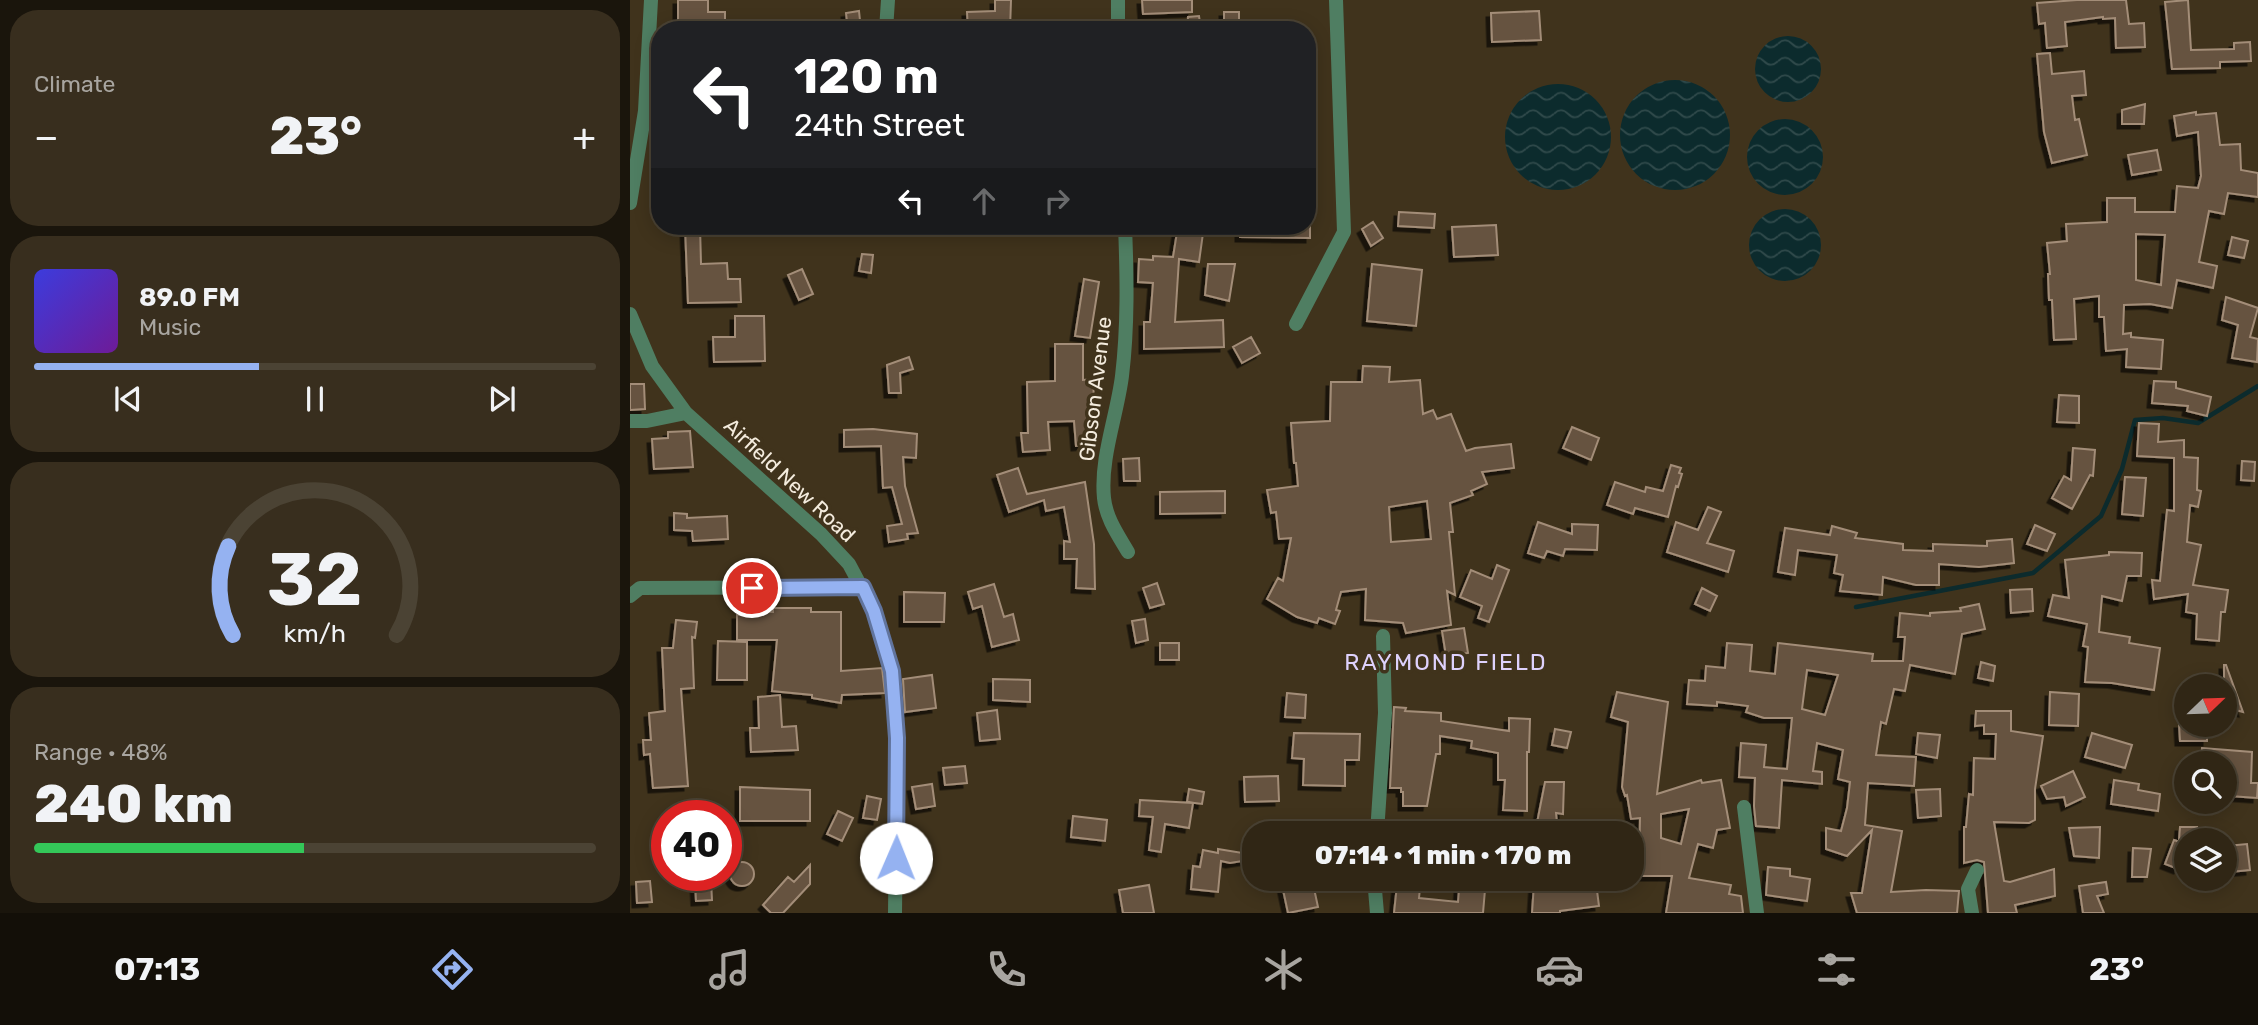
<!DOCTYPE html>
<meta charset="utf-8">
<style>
:root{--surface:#302615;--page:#382e1e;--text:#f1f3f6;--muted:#a8a5a0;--line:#4b4334;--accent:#95b2f1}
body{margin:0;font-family:Rubik,sans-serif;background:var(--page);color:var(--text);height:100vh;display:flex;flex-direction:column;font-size:26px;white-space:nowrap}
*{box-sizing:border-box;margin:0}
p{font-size:23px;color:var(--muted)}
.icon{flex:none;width:38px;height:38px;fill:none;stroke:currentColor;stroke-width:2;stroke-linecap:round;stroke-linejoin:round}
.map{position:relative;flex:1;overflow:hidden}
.details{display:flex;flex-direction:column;gap:10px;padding:10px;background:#1a150c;width:630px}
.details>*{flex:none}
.top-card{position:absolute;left:21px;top:21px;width:665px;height:214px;border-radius:28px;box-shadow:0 4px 18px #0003,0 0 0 2px var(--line);background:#202124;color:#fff;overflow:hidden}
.needle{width:46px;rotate:67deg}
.tools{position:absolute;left:1544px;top:674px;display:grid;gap:14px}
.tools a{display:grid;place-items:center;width:63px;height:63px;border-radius:50%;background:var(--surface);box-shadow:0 4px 18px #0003,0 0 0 2px var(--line);font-size:35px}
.speed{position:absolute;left:21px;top:800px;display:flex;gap:14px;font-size:35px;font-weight:700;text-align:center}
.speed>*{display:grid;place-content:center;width:91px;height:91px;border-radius:50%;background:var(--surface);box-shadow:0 4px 18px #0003,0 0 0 2px var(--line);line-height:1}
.speed .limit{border:10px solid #d22;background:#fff;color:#111}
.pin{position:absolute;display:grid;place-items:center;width:60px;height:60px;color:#fff;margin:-30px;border:4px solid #fff;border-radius:50%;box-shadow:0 2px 7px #0007}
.me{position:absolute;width:77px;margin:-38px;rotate:1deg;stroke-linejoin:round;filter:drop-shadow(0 0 5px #0008)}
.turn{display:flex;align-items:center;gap:24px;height:147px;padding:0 28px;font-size:32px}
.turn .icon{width:91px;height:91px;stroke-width:2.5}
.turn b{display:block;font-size:49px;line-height:60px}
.lanes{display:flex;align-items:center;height:66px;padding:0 28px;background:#0003;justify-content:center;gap:35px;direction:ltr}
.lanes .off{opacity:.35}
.big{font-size:52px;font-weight:800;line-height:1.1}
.details .widget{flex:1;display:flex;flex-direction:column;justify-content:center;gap:10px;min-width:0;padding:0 24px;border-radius:28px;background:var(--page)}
.details .dial{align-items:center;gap:0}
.dial svg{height:182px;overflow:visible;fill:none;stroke:var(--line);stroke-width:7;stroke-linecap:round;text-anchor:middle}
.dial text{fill:var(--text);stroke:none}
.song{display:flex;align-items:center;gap:21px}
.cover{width:84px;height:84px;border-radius:10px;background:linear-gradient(135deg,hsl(240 70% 55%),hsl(280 70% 35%))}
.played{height:7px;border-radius:4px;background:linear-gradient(90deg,var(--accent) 40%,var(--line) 40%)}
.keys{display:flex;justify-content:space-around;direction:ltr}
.heat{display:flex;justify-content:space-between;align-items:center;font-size:38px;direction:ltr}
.charge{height:10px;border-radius:5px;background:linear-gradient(90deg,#34c759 48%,var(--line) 0)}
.trip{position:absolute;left:612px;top:821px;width:402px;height:70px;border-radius:28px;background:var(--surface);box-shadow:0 4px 18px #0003,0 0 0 2px var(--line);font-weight:800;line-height:70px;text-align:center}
.tabs{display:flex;height:112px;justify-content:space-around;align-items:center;background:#130f08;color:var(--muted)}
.tabs .icon{width:49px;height:49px}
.tabs .on{color:var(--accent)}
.tabs b{font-size:32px;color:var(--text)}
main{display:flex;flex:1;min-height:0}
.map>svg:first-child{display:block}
.water{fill:url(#water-waves)}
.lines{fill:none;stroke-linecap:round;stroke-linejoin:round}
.stream{stroke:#0c2b2d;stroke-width:4.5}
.building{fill:#66523f;stroke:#a38d78;stroke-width:2;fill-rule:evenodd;filter:url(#shadow)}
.minor{stroke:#4f7e62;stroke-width:14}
.route-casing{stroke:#61749d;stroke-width:18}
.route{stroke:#95b2f1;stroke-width:12}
.labels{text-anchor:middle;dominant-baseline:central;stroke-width:7;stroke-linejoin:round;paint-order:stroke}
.street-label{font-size:21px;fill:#f4ecde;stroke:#40331c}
.neighbourhood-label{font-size:23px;letter-spacing:2px;fill:#ded1fc;stroke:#40331c}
</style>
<main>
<section class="details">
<div class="widget"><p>Climate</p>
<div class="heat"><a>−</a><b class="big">23°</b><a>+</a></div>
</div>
<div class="widget">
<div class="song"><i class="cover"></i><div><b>89.0 FM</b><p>Music</p></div></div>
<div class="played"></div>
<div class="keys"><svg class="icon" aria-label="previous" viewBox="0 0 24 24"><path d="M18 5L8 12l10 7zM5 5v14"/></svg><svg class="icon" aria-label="pause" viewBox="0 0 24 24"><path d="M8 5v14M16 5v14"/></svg><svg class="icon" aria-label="next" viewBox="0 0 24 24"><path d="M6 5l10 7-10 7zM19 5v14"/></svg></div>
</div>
<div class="widget dial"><svg viewBox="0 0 100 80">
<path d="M14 69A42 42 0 1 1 86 69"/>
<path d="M14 69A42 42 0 0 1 12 30" stroke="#95b2f1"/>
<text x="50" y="56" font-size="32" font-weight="700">32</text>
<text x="50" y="72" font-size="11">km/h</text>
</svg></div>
<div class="widget"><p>Range · 48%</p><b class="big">240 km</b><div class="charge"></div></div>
</section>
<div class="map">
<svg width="1628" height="913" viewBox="0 0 1628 913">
<defs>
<pattern id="water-waves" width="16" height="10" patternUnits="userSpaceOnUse" patternTransform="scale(1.75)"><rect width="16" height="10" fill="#0c2b2d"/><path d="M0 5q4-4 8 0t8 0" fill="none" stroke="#304a4b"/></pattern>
<filter id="shadow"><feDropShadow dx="-4.5" dy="4.5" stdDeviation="0" flood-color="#0009"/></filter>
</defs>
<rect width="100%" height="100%" fill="#40331c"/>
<!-- water -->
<path class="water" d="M1125 69a33 33 0 1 1 66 0a33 33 0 1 1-66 0Z
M990 135a55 55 0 1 1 110 0a55 55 0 1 1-110 0Z
M875 137a53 53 0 1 1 106 0a53 53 0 1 1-106 0Z
M1117 157a38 38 0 1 1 76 0a38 38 0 1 1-76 0Z
M1119 245a36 36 0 1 1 72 0a36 36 0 1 1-72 0Z"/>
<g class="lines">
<!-- stream -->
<path class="stream" d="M1226 607 1403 573 1471 516 1492 469 1505 420 1533 418 1568 423 1628 386"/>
</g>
<!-- building -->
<path class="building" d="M48 0H78V12H95V30H48Z
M365 0H381L380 30H338L337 12 365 11Z
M512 0H562V12L513 14Z
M1447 0H1496L1499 24 1514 23 1515 47 1486 48 1485 18 1473 19V17L1435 22 1437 46 1417 48 1415 23 1409 24 1407 3Z
M1558 0 1561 50 1604 49V43L1620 42 1621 61 1590 62V68L1542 69 1535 2Z
M229 11 231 30H218L216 13Z
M909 11 911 40 862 42 861 13Z
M594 12H609V30H594Z
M569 16 571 30H557L558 17Z
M1420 53 1422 74 1454 71 1456 95 1442 96 1445 120 1449 119 1457 155 1422 163 1414 132 1407 54Z
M1515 104 1514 124H1492V110Z
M1566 112V115L1586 113 1590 145 1610 144 1611 170 1628 173V197L1598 193 1594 214 1579 211 1569 262 1587 266 1583 288 1547 280 1542 308 1520 304 1494 305 1493 334 1501 333V337L1533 340 1531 369 1496 367 1497 349 1476 351 1474 317H1469V296L1444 299 1446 339 1424 340 1422 300H1419L1418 274H1420L1417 243 1437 241 1436 224 1477 222V198H1505V212H1545L1547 186 1568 188 1571 176 1568 132 1547 136 1544 116ZM1506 234 1535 235 1531 285 1506 280Z
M1527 150 1531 170 1502 175 1498 155Z
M769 212 805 214 804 228 768 226Z
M743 222 753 238 741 246 732 229Z
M866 225 868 255 824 257 822 227Z
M55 226H70L71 264 97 263 98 279H110L111 302 58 303Z
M548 226H574L569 262 549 259 545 322 593 320 594 347 514 349V322H520L523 283 508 282 509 259 523 260V256L543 257Z
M610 226H680V238L610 237Z
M1602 237 1618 241 1614 258 1598 255Z
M232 254 243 255 241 273 229 271Z
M578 264H605L599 301 575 295Z
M742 264 792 270 786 326 737 321Z
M172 269 183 294 169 300 158 275Z
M454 279 469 282 460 338 445 336Z
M1596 297 1628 308 1620 337 1628 339 1627 362 1602 358 1608 325 1592 320Z
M105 316H134L135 361 84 362 83 337H105Z
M621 337 630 353 612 363 603 347Z
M425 344H453V380L463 379 466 444 446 446 444 421 418 422 420 450 393 452 391 433H398L397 382 425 381Z
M279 357 283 369 270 373 271 393H259L257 365Z
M733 366 760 367 759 382 790 380 793 414 803 410 807 419 821 414 836 451 845 448 881 444 884 468 852 472 857 484 841 491 843 495 820 503 823 532H819L825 595 817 591 821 625 776 633 773 623 735 620 736 589 711 592 706 610 710 611 705 624 689 618 687 623 667 617 637 599 648 578 653 581 661 538 649 539 646 512 641 513 637 490 668 486 666 463H664L661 423 700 421 701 382H732ZM797 501 801 539 761 542 759 507Z
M1524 381 1546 382V388L1581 397 1577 416 1557 411 1558 406 1522 403Z
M0 384H14L15 409 0 410Z
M1429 395 1449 396V423L1427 422Z
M1509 423 1529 424 1528 442 1554 440V457L1568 458 1567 490 1571 491 1568 507 1560 505 1557 542 1571 545 1563 585 1598 590 1595 612H1591L1589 641 1566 639 1567 614 1556 612 1558 594 1524 599 1522 580 1530 581 1537 510 1544 511V458L1507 456Z
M942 427 969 438 961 460 933 448Z
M243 429 287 434 286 458 273 457 275 486 288 533 277 534 278 539 259 542 257 526 272 524 262 487 253 488 251 446 214 447V430Z
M60 431 63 467 24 469 22 439 38 438V432Z
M1443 448 1465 450 1463 476 1460 475 1442 509 1422 498 1434 476 1441 480Z
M509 458 510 481H494L493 459Z
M1612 461 1625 462 1624 481 1611 480Z
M1041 465 1051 468 1049 473 1052 474 1048 487 1046 486 1038 517 1005 508 1003 514 977 505 985 482 1015 492 1016 487 1033 491Z
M388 468 397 494 455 482 464 544 465 589 446 588 447 559H434V541L440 542 434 507 416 511 414 500 379 512 367 475Z
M1495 477 1516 478 1513 516 1492 514Z
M595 491V513L530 514V492Z
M1078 507 1091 512 1077 543 1104 551 1098 572 1037 552 1046 522 1068 530Z
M44 513 57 514V518L97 516 98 539 63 541 62 531 44 530Z
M908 522 942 534V524L968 525 967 550 935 549 933 556 917 551 914 558 898 553Z
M1405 525 1425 534 1417 551 1397 544Z
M1202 526 1227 533 1225 538 1273 544V550L1303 551V544L1357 546V541L1382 539 1384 563 1349 567 1309 564V585H1286L1253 577 1252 595 1210 591 1213 575 1204 573 1207 555 1168 550 1165 575 1148 572 1155 528 1200 535Z
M1479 552 1512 553 1511 576H1497L1492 601 1472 596 1469 632 1500 637 1499 643 1530 648 1524 690 1482 683 1455 682 1458 647 1453 646 1457 624 1418 616 1423 595 1439 598 1435 560 1479 555Z
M867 565 879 570 859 622 848 618 852 606 830 597 841 570 862 579Z
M527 583 534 604 520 608 513 588Z
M364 584 374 617 383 614 389 640 362 647 352 606 343 609 338 592Z
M1072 588 1087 596 1080 611 1065 604Z
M1402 589 1403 611 1381 613 1380 590Z
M274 592 315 593 314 622H274Z
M1349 604 1355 629 1332 634 1325 674 1280 665 1275 691 1264 689 1256 724 1251 722 1246 755 1286 757 1284 786 1238 783 1235 825 1272 831 1261 892 1296 890 1329 891 1327 913H1227L1221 893H1232L1242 830 1217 856 1196 849V828L1211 831 1217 808 1220 782 1208 779 1213 750 1187 743 1183 771 1192 772V784L1152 780 1149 828 1126 826 1124 806 1125 778 1109 777 1111 743 1136 745 1134 767 1157 769 1162 718H1134L1116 712 1118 706 1087 702V706L1057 704 1059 680 1075 681 1076 666 1095 668 1097 643 1122 645 1120 671 1145 674 1148 643 1243 654 1242 661H1273L1275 637H1268L1270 613 1300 616V613L1331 611 1330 608ZM1177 670 1208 675 1195 715 1172 709Z
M143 608H181V612H211V671L252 668 255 693 212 695 211 703 182 698V695L142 691 147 640H107V615H119V612H143Z
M515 619 518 640 506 643 502 621Z
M46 620 67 622 65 638 62 637 64 688 51 689 58 786 23 788 20 754 14 755 13 740H21L19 713 35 711 32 648H43Z
M834 628 838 653 816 656 812 631Z
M88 641 117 642V680H87Z
M530 643H549V660H530Z
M1351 662 1365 666 1363 681 1348 678Z
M1594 665H1596L1613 712 1594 707Z
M302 675 306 708 275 712 273 679Z
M363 679 400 680V702L363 700Z
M987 692 1038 702 1027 794 1071 780 1072 783 1091 780 1100 828 1087 830 1083 848 1068 844 1059 878 1101 885 1099 894 1111 896 1113 913H1036L1042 876H1009L1010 818 1001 819 997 795 995 796 992 787 998 722 981 717ZM1059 809 1051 844 1031 838V814Z
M1420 692 1449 694 1448 726 1419 725Z
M657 693 676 695 675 718 655 717Z
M150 695 152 727 166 726 168 750 121 752 120 728H129L128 697Z
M764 707 776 708 775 711 811 713V721L879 731V718L900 719 899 752H897V811L873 810 875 780H868V753L841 748 842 741 810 736V754H806L797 806H773V792H771V788H760Z
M367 710 370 739 350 741 347 713Z
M1346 711H1381V731L1413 736 1405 789V820L1399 823 1364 822 1374 881 1380 882 1424 869 1425 896 1385 905 1387 913H1358L1354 862 1347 860 1334 863V827H1336L1339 794 1343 795 1344 758 1365 759 1366 734H1354V725L1345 726Z
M1549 724H1577V741H1550Z
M925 729 941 732 937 748 922 745Z
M664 733 730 734 729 760H715V786L673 785 674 759 662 758Z
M1288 733 1310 735 1307 758 1286 754Z
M1462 733 1502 745 1495 768 1455 757Z
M1572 748 1622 752 1621 783H1628L1627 798 1600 796 1602 777 1595 776V763H1571Z
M335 766 337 783 315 785 313 768Z
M1443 771 1455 797 1436 806 1434 797 1417 799 1411 786Z
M648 776 649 801 615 802 614 777Z
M1484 780 1509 784 1508 790 1530 794 1528 811 1481 804Z
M915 782H934L933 814 926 813 928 833H905Z
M302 784 305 806 286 809 282 787Z
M110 787 180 790V821H110Z
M559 789 574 792 572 804 557 802Z
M1310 789 1311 816 1288 818 1286 790Z
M237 796 251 799 247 820 233 818Z
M510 800 563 803 559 828 535 824 531 852 519 850 523 817 509 816Z
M208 811 223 818 212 841 197 834Z
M443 816 477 820 475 841 441 837Z
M1470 827 1469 858 1444 856 1439 828Z
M1550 827H1567L1565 840H1549Z
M1544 840 1556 844 1548 869 1535 864Z
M1617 844 1620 870 1600 872 1597 846Z
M1503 848 1521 849 1517 877H1502Z
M588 849 625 855V859L600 863 591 861 588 892 561 889 563 866 570 867 573 850 588 853Z
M100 874a12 12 0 1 1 24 0a12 12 0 1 1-24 0Z
M180 865V884L153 913H141L133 905 158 877 164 882Z
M1138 867 1160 869V876L1180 879 1177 901 1136 895Z
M830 878H856L853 913H764L767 885 790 888 789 898 828 902Z
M682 879 688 907 658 913 652 885Z
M81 880 82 900 66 901 65 881Z
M20 881 22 902 7 903 6 882Z
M1476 882 1478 894 1467 896 1474 913H1453L1449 886Z
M966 883 969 906 930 911V913H902L904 884 940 887Z
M519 885 524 913H493L489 890Z"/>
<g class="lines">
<!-- minor -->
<path class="minor" d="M488 0V30
M256 30 258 0
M0 203 15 111 21 0
M495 226C497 276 498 326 492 376 487 416 470 458 474 498 476 518 488 535 498 552
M0 314 22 366 56 413 191 534 219 564 244 611 263 671 267 738 265 913
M666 324 714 232 706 0
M0 421H17L56 413
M0 596 10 588 233 587
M1114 807 1127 913
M747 833 755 713 753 636
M744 878 747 913
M1342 913 1338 889 1347 870"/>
</g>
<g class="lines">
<defs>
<path id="route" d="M122 588 233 587 244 611 262 671 267 738 266 858"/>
</defs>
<!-- route casing -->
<use href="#route" class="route-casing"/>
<!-- route -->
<use href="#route" class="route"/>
</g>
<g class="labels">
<!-- street labels -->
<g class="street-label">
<text transform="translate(465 389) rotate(-83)">Gibson Avenue</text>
<text transform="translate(160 480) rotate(43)">Airfield New Road</text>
</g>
<!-- neighbourhood labels -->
<g class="neighbourhood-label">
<text x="816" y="662">RAYMOND FIELD</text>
</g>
</g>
</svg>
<div class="tools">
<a><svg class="needle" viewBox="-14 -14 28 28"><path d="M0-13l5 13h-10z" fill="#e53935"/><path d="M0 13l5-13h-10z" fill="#a8a5a0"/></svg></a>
<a><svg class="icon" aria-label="search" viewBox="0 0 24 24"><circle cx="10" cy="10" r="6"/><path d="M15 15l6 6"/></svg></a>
<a><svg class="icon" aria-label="layers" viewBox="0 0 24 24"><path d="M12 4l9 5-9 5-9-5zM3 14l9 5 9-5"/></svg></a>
</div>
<div class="speed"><div class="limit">40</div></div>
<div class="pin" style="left:122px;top:588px;background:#d93025"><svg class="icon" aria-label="arrive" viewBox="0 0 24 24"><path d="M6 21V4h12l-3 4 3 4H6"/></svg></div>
<svg class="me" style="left:266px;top:858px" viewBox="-20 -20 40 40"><circle r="19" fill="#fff"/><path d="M0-13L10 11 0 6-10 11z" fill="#95b2f1"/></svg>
<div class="trip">07:14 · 1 min · 170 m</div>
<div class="top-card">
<div class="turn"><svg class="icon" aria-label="left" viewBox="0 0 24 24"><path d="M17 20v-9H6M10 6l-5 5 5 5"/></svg><div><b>120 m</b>24th Street</div></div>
<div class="lanes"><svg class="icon" aria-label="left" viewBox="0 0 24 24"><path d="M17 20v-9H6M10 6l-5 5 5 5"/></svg><svg class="icon off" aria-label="ahead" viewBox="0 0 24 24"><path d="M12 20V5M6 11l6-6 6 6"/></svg><svg class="icon off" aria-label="right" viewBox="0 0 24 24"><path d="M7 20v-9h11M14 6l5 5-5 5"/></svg></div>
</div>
</div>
</main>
<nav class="tabs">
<b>07:13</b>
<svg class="icon on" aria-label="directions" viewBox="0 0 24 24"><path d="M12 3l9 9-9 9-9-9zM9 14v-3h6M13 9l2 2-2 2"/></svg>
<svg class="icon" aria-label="music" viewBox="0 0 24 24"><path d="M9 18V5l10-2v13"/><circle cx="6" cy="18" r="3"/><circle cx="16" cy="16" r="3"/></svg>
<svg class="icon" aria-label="phone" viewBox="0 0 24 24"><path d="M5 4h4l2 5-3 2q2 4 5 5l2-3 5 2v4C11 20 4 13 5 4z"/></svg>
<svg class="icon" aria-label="climate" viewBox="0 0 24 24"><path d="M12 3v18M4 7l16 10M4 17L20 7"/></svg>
<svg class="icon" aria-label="car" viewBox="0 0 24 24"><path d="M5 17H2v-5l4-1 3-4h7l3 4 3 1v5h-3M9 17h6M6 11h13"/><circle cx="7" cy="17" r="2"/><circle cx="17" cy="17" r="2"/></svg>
<svg class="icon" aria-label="filters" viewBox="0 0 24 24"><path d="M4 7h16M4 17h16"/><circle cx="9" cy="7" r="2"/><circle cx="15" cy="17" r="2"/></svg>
<b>23°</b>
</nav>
